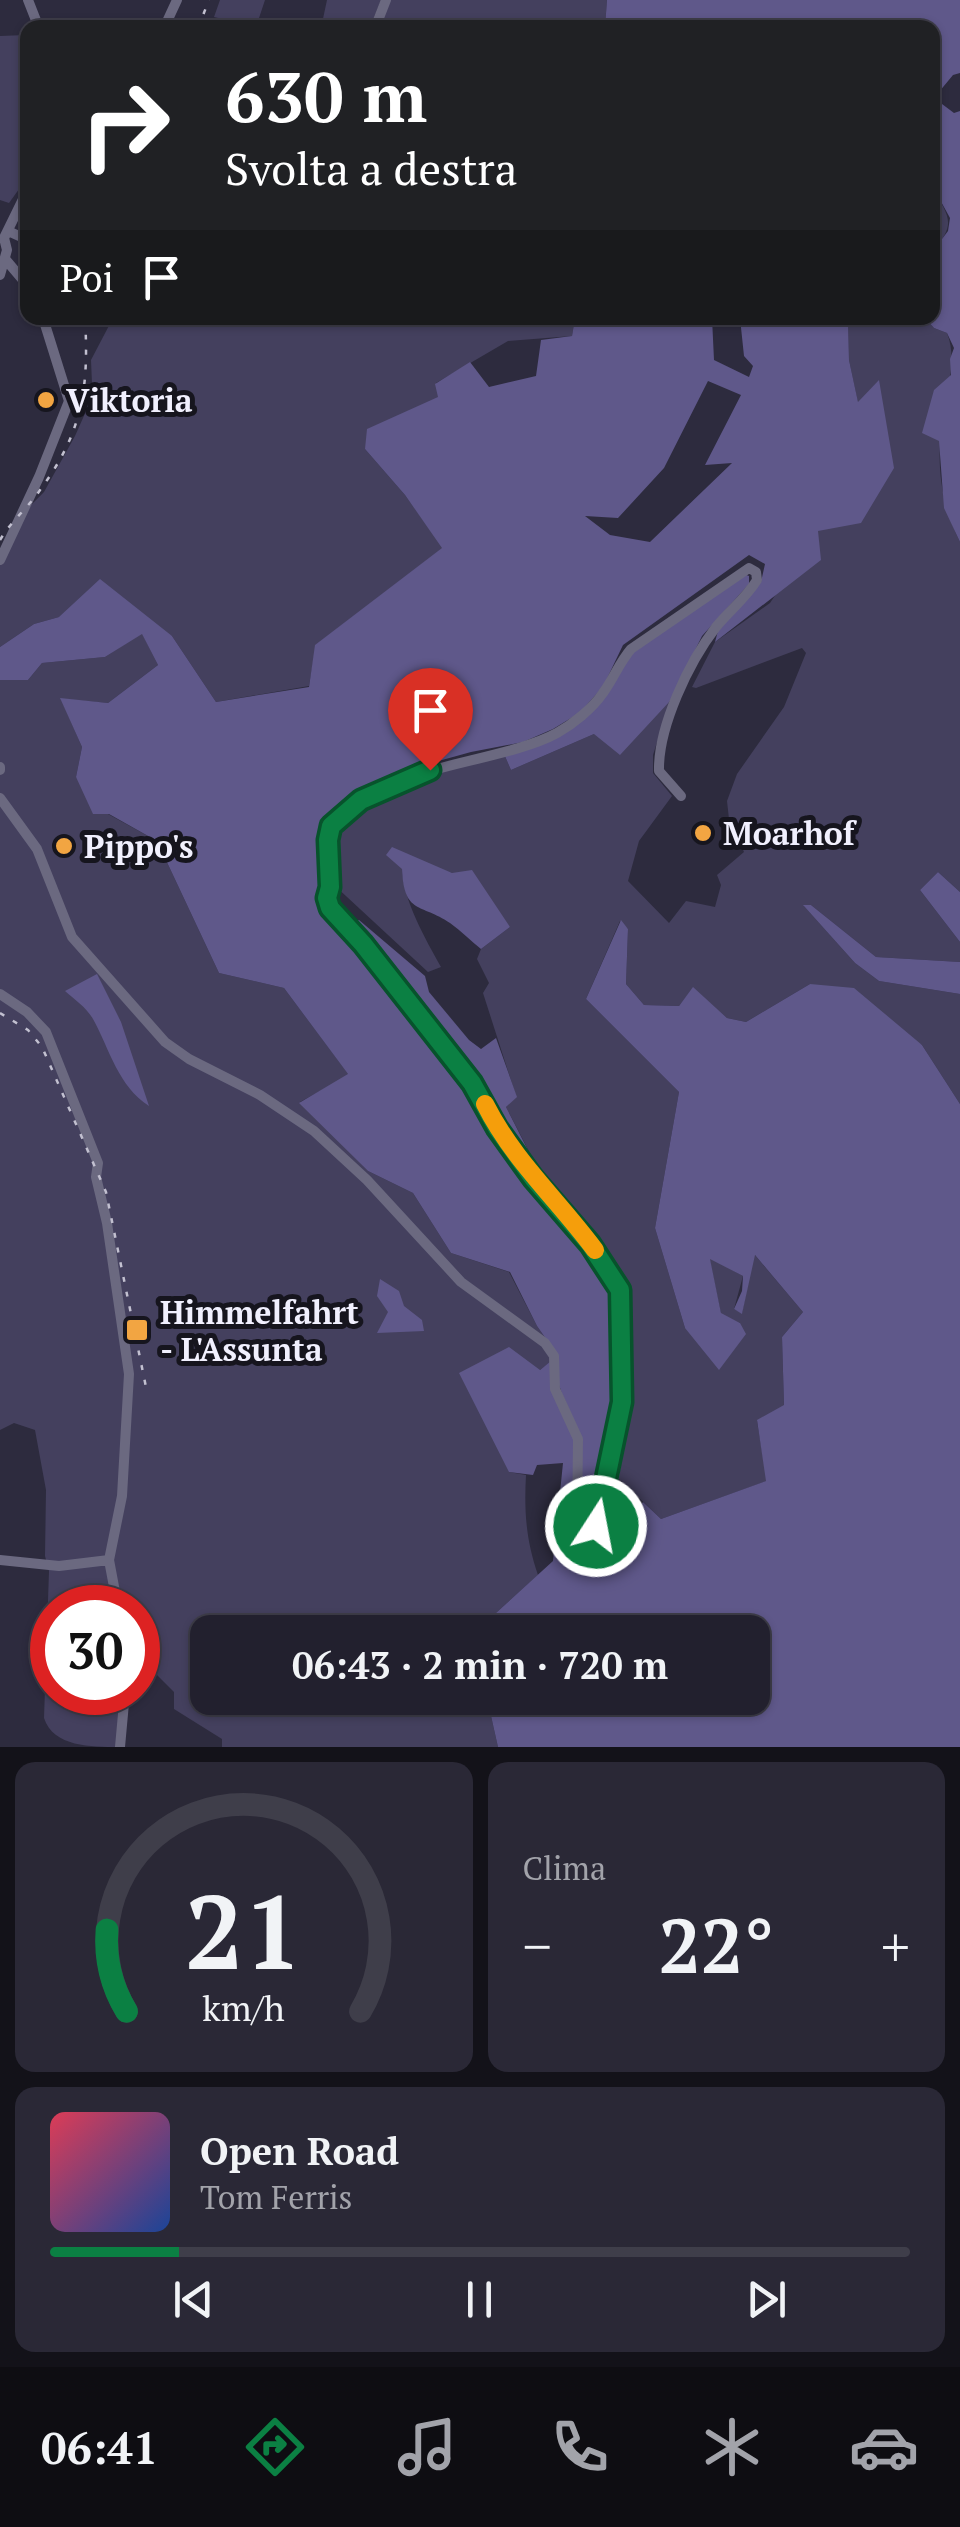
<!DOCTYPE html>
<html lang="it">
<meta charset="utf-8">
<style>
:root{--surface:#22202e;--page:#2a2836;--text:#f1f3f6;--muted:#a2a3aa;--line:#3f3e4a;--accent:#0b8043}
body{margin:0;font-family:"PT Serif",serif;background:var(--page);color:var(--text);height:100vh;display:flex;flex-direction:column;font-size:38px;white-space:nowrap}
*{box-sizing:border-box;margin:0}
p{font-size:32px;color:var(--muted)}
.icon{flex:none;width:55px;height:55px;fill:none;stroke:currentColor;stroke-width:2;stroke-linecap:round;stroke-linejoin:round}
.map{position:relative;height:1747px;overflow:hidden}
.panel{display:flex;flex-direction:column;gap:15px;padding:15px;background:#131219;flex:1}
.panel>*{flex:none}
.guide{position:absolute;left:20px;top:20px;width:920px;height:305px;border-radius:20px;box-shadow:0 2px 8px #0004,0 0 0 2px var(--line);background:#202124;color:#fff;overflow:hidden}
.speed{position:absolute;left:30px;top:1585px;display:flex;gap:20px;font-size:50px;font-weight:700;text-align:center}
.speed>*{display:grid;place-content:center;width:130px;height:130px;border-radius:50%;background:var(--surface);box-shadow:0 2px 8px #0004,0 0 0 2px var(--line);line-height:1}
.speed .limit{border:15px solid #d22;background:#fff;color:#111}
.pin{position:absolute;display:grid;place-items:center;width:85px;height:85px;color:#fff;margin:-102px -42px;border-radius:50% 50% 50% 0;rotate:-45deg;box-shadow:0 0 10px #0007}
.pin .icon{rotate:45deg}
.me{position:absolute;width:110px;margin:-55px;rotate:11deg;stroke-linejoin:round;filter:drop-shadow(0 0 8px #0008)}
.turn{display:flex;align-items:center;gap:35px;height:210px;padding:0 40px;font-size:45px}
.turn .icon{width:130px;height:130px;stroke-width:2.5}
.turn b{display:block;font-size:70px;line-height:85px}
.then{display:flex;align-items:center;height:95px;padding:0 40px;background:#0003;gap:20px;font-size:38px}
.big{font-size:75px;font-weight:700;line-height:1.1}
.panel .widget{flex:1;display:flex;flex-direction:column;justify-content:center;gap:15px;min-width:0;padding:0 35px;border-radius:20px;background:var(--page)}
.panel .dial{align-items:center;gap:0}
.dial svg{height:260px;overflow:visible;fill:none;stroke:var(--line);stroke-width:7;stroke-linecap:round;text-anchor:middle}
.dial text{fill:var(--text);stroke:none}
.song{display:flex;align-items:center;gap:30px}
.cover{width:120px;height:120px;border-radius:15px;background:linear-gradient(135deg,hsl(350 70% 55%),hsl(220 70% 35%))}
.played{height:10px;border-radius:5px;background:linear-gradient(90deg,var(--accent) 15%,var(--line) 15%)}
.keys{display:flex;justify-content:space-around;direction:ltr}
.heat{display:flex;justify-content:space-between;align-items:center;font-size:55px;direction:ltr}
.panel .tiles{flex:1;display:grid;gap:15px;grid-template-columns:1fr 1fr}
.widget:last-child{grid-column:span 2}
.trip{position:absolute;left:190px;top:1615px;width:580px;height:100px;border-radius:20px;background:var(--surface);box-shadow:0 2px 8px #0004,0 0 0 2px var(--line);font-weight:700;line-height:100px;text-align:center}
.menu{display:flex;height:160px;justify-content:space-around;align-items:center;background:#0e0d12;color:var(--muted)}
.menu .icon{width:70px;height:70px}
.menu .active{color:var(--accent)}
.menu b{font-size:45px;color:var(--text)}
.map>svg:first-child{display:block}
.green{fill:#44405e}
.forest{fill:#5f588a;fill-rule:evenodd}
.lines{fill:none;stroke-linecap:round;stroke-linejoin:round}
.minor{stroke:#6b6980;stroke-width:10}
.rail{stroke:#c2c0d0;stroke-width:2.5;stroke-dasharray:5 10;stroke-linecap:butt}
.route-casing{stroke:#07532c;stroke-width:25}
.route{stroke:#0b8043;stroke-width:18}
.slow{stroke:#f59e0b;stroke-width:18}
.poi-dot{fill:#f2a542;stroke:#16151e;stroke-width:4}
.labels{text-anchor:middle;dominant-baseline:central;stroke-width:10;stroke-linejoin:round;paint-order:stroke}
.poi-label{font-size:32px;font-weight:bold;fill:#f1f0fe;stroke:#16151e;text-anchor:start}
</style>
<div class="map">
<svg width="960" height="1747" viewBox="0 0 960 1747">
<rect width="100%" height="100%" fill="#2d2b3e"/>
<!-- green -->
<path class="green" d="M220 0H265L256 27 214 17Z
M327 0H381L370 27 321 28Z
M389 0H607L605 27 377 28Z
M26 35 27 178 9 203 0 200V36Z
M932 187C949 217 957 223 933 251Z
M113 318H575L572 336 508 341 436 383 439 397 365 449 405 495 443 548 316 645 309 686 216 702 172 636 59 617 34 624 0 647V563L31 505 44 492 75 436 87 409 92 384 91 360Z
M848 318H925L934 328 947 333C960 365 941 407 940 442 938 479 944 509 960 542V892L938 872 920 890 960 942V962L876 957 811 905 804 906 855 963 879 981 960 994V1104L922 1045 810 984 746 1022 727 1018 693 988 679 1006 644 1005 626 984 628 929 620 921 586 999 679 1092 655 1228 685 1328 740 1323 721 1314 709 1257 743 1276 734 1309 742 1313 754 1254 803 1312 782 1337 784 1406 757 1421 767 1481 661 1519 619 1479 629 1408 625 1292 605 1259 532 1170 534 1161 506 1107 516 1096 483 993 489 983 477 959 481 949 510 927 452 873 402 869C403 900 426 940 441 967L428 972 333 884 331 833C360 784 452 769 504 754L511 770 670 701 653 755V773L672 796 639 841 628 881 669 923 686 901 715 907 721 885 717 875 744 852 729 819 727 801 737 774 784 707 806 653 802 648 696 688 692 687 715 642 770 603 818 531 879 381 858 403 849 360Z
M142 633 158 665 108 703 61 699 82 747 76 777 108 814 157 841 219 973 284 988 349 1075 300 1102 368 1171 413 1193 451 1253 509 1272 537 1326 558 1356 540 1370 509 1472 526 1475C524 1512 526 1540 538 1575L486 1622 469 1632H208V1698H487L498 1747H222V1739L174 1709V1692L138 1656V1608H52V1692L125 1693 118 1747C92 1747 53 1747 44 1718L49 1571 45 1556 46 1490 35 1430 14 1423 0 1430V680H28L42 663 105 657Z"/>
<!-- forest -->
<path class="forest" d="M607 0H960V73L953 75 934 98 954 113 960 111V542L944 508 939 441 922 433 934 390 951 375 950 359 954 348 947 333 934 328 925 318H932L933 251 948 231 950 218 933 187 932 28 605 27Z
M575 318H712L714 360 749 377 753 366 744 356 740 318H848L849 360 858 402 879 380 894 468 861 523 818 531 821 560 715 642 718 631 761 582 765 564 749 555 623 645 601 691 581 712 553 729 523 742 471 752 395 773 350 799 320 825 323 887 319 903 361 947 428 1038 481 1102 590 1249 617 1294 625 1292 629 1408 619 1479 599 1493 582 1495V1438L559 1387 558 1356 537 1326 510 1272 451 1253 413 1193 368 1171 299 1103 348 1074 284 988 219 973 157 841 109 814H93L76 777 82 747 60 698 108 703 158 665 142 634 105 657 42 663 28 680H0V647L34 624 59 617 100 579 172 636 216 702 309 687 315 645 442 548 405 495 365 449 367 429 438 397 435 384 470 362 489 387 536 376 541 340 572 336ZM708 381 741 395 705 465 732 463 650 542 610 535 585 516 618 518 664 468Z
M744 574 749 576V584L702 636 670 701 620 755 594 734 511 770 504 754 559 736 634 652Z
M392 847 452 873 472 870 510 927 481 949C471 941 461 931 450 923 421 903 404 915 402 869L386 855Z
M938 872 960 892V942L920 890Z
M803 905H811L876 957 960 962V994L879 981 855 963Z
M359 920 425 976 429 992 469 1040 481 1049 496 1038 517 1097 506 1107 534 1162 532 1170 502 1125 488 1096 351 923Z
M621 920 628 929 626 984 644 1005 679 1006 693 987 727 1018 746 1022 810 984 854 988 922 1045 960 1104V1747H498L487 1698H752V1632H469L486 1622 553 1561 563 1463 537 1465 533 1475 509 1472 459 1373 509 1347 540 1370 551 1361C562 1396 578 1431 577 1468 577 1495 567 1520 569 1547L589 1546 608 1538 622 1543 630 1518 643 1502 661 1519 766 1481 757 1420 784 1405 782 1337 803 1312 755 1255 742 1314 734 1309 742 1291 743 1276 710 1259 721 1313 740 1323 746 1334 719 1370 685 1328 655 1228 679 1092 586 999Z
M97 974 121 1022 149 1106C118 1086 110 1050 93 1019 87 1008 74 999 65 991Z
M380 1279 399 1291 404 1306 422 1320 424 1331 377 1333 388 1312 377 1296Z"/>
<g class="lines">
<!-- minor -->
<path class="minor" d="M28 0 39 28
M164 28 177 0
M375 28 386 0
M8 231 28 240
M6 260 28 286
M0 275 7 250 4 238 28 189
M0 560 39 477 69 401 43 318
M0 767V770
M0 798 37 849 72 937 165 1042 189 1059 260 1095 314 1131 367 1180 461 1282 545 1343 554 1356 555 1389 578 1439 577 1529 590 1535 596 1527 622 1402 620 1290 591 1244 533 1178 497 1128 472 1083 363 943 330 908 327 898C332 876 320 843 333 824 372 766 498 765 557 733 573 724 592 709 603 693 614 678 619 663 631 649L749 568 756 572 757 580C746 598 729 611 716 627 689 662 658 727 659 771L681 796
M0 994 27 1012 46 1032 98 1163 96 1177 107 1223 129 1374 122 1496 109 1560 118 1608
M0 1560 59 1566 109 1560
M120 1747 125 1692"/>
<!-- rail -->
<path class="rail" d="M198 28 209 0
M0 540C11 521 28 508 40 490 83 432 89 387 85 318
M0 1013 28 1030 42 1047 106 1192 147 1392"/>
</g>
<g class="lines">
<defs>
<path id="route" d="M430 770 361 800 331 826 328 840 330 887 327 898 330 908 363 944 472 1083 497 1128 533 1178 590 1244 620 1290 622 1402 596 1526"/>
</defs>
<!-- route casing -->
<use href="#route" class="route-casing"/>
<!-- route -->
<use href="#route" class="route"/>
<!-- slow -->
<path class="slow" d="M485 1104C513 1160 558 1200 595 1250"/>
</g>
<!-- markers -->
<g class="poi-dot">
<circle cx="46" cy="400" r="10"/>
<circle cx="703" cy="833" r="10"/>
<circle cx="64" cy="846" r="10"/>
<rect x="125" y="1318" width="24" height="24" rx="5"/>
</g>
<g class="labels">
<!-- poi labels -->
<g class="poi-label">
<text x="66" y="400">Viktoria</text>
<text x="723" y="833">Moarhof</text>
<text x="84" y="846">Pippo's</text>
<text x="160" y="1312">Himmelfahrt<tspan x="160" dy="37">- L'Assunta</tspan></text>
</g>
</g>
</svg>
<div class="speed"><div class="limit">30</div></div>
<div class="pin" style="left:430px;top:770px;background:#d93025"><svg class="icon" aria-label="arrive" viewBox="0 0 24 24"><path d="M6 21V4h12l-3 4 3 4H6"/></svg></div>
<svg class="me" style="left:596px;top:1526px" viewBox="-20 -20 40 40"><circle r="17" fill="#0b8043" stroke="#fff" stroke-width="3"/><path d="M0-11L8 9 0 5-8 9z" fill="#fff"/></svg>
<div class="trip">06:43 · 2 min · 720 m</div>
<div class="guide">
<div class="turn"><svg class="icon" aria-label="right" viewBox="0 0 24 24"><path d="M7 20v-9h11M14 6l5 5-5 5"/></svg><div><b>630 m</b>Svolta a destra</div></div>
<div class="then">Poi<svg class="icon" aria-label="arrive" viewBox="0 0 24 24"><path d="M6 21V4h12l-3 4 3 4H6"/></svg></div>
</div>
</div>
<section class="panel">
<div class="tiles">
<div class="widget dial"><svg viewBox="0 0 100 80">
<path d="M14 69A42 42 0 1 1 86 69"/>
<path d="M14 69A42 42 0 0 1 8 44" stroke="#0b8043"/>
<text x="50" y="56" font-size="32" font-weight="700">21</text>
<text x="50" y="72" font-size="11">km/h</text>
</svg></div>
<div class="widget"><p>Clima</p>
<div class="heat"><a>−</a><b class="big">22°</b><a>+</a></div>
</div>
<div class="widget">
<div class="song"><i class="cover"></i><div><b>Open Road</b><p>Tom Ferris</p></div></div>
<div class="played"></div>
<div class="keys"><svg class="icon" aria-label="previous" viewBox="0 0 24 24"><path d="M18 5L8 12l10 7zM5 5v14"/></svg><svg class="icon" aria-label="pause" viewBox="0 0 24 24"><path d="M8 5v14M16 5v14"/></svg><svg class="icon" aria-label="next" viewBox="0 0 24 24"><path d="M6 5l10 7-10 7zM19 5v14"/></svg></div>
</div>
</div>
</section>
<nav class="menu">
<b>06:41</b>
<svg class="icon active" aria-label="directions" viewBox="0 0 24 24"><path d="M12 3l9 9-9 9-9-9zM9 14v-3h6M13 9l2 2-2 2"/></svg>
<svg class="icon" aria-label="music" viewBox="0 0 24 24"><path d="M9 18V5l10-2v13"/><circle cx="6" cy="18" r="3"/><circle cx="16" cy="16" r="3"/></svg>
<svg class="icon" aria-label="phone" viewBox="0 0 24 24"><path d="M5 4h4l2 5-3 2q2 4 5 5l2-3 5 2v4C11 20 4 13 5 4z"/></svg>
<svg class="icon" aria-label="climate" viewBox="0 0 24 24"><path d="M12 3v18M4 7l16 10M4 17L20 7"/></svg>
<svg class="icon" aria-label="car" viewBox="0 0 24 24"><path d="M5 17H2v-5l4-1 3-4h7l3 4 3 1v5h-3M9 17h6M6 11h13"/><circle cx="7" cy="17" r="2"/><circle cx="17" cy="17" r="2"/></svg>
</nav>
